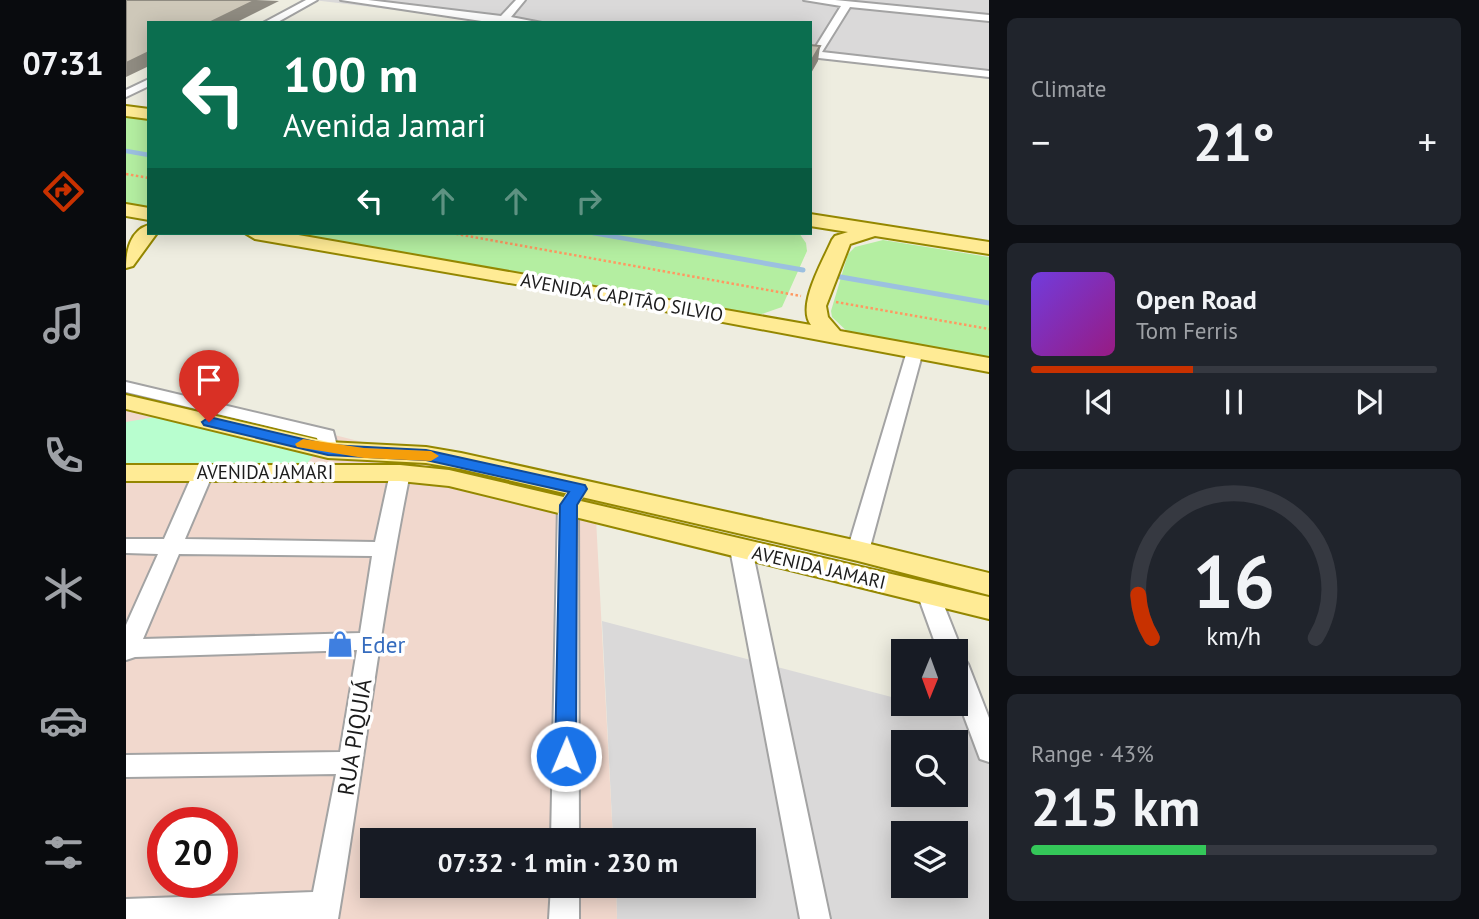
<!DOCTYPE html>
<meta charset="utf-8">
<style>
:root{--surface:#171b24;--page:#20242c;--text:#f1f3f6;--muted:#9ea1a6;--line:#363941;--accent:#c83100}
body{margin:0;font-family:"PT Sans",sans-serif;background:var(--page);color:var(--text);height:100vh;display:flex;flex-direction:column;font-size:26px;white-space:nowrap}
*{box-sizing:border-box;margin:0}
p{font-size:23px;color:var(--muted)}
.icon{flex:none;width:38px;height:38px;fill:none;stroke:currentColor;stroke-width:2;stroke-linecap:round;stroke-linejoin:round}
.map{position:relative;flex:1;overflow:hidden}
.details{display:flex;flex-direction:column;gap:18px;padding:18px;background:#0d0f14;width:490px}
.details>*{flex:none}
.top-card{position:absolute;left:21px;top:21px;width:665px;height:214px;border-radius:0px;box-shadow:0 4px 18px #0003;background:#0b6e4f;color:#fff;overflow:hidden}
.needle{width:46px;rotate:181deg}
.tools{position:absolute;left:765px;top:639px;display:grid;gap:14px}
.tools a{display:grid;place-items:center;width:77px;height:77px;border-radius:0px;background:var(--surface);box-shadow:0 4px 18px #0003;font-size:35px}
.speed{position:absolute;left:21px;top:807px;display:flex;gap:14px;font-size:35px;font-weight:700;text-align:center}
.speed>*{display:grid;place-content:center;width:91px;height:91px;border-radius:50%;background:var(--surface);box-shadow:0 4px 18px #0003;line-height:1}
.speed .limit{border:10px solid #d22;background:#fff;color:#111}
.pin{position:absolute;display:grid;place-items:center;width:60px;height:60px;color:#fff;margin:-72px -30px;border-radius:50% 50% 50% 0;rotate:-45deg;box-shadow:0 0 7px #0007}
.pin .icon{rotate:45deg}
.me{position:absolute;width:77px;margin:-38px;rotate:1deg;stroke-linejoin:round;filter:drop-shadow(0 0 5px #0008)}
.turn{display:flex;align-items:center;gap:24px;height:147px;padding:0 21px;font-size:32px}
.turn .icon{width:91px;height:91px;stroke-width:2.5}
.turn b{display:block;font-size:49px;line-height:60px}
.lanes{display:flex;align-items:center;height:66px;padding:0 21px;background:#0003;justify-content:center;gap:35px;direction:ltr}
.lanes .off{opacity:.35}
.big{font-size:52px;font-weight:600;line-height:1.1}
.details .widget{flex:1;display:flex;flex-direction:column;justify-content:center;gap:10px;min-width:0;padding:0 24px;border-radius:10px;background:var(--page)}
.details .dial{align-items:center;gap:0}
.dial svg{height:182px;overflow:visible;fill:none;stroke:var(--line);stroke-width:7;stroke-linecap:round;text-anchor:middle}
.dial text{fill:var(--text);stroke:none}
.song{display:flex;align-items:center;gap:21px}
.cover{width:84px;height:84px;border-radius:10px;background:linear-gradient(135deg,hsl(260 70% 55%),hsl(310 70% 35%))}
.played{height:7px;border-radius:4px;background:linear-gradient(90deg,var(--accent) 40%,var(--line) 40%)}
.keys{display:flex;justify-content:space-around;direction:ltr}
.heat{display:flex;justify-content:space-between;align-items:center;font-size:38px;direction:ltr}
.charge{height:10px;border-radius:5px;background:linear-gradient(90deg,#34c759 43%,var(--line) 0)}
.trip{position:absolute;left:234px;top:828px;width:396px;height:70px;border-radius:0px;background:var(--surface);box-shadow:0 4px 18px #0003;font-weight:600;line-height:70px;text-align:center}
main{display:flex;flex:1;min-height:0}
.dock{display:flex;flex-direction:column;width:126px;justify-content:space-around;align-items:center;background:#090b0e;color:var(--muted)}
.dock .icon{width:49px;height:49px}
.dock .on{color:var(--accent)}
.dock b{font-size:32px;color:var(--text)}
.map>svg:first-child{display:block}
.residential{fill:#dad9d9;fill-rule:evenodd}
.commercial{fill:#f1d8cd;fill-rule:evenodd}
.grass{fill:#b4eea1}
.park{fill:#b8fecf}
.lines{fill:none;stroke-linecap:round;stroke-linejoin:round}
.stream-far1{stroke:#9cc0e0;stroke-width:4.5}
.stream{stroke:#9cc0e0;stroke-width:5}
.minor-casing{stroke:#a3a3a3;stroke-width:4}
.major-casing{stroke:#948700;stroke-width:4}
.path{stroke:#ff9861;stroke-width:2.5;stroke-dasharray:2.5 2.5;stroke-linecap:butt}
.minor{fill:#fff;fill-rule:evenodd}
.major{fill:#ffeb95;fill-rule:evenodd}
.shaded-wall{fill:#908c82}
.building{fill:#cec8b9;stroke:#908c82;stroke-width:2}
.route{fill:#1a73e8;stroke:#114b97;stroke-width:2}
.slow{fill:#f59e0b}
.labels{text-anchor:middle;dominant-baseline:central;stroke-width:7;stroke-linejoin:round;paint-order:stroke}
.street-label{font-size:19px;fill:#1c1c1c;stroke:#fff}
.near-shop-label{font-size:23px;fill:#366cbe;stroke:#fff;text-anchor:start}
.near-street-label{font-size:23px;fill:#1c1c1c;stroke:#fff}
</style>
<main>
<nav class="dock">
<b>07:31</b>
<svg class="icon on" aria-label="directions" viewBox="0 0 24 24"><path d="M12 3l9 9-9 9-9-9zM9 14v-3h6M13 9l2 2-2 2"/></svg>
<svg class="icon" aria-label="music" viewBox="0 0 24 24"><path d="M9 18V5l10-2v13"/><circle cx="6" cy="18" r="3"/><circle cx="16" cy="16" r="3"/></svg>
<svg class="icon" aria-label="phone" viewBox="0 0 24 24"><path d="M5 4h4l2 5-3 2q2 4 5 5l2-3 5 2v4C11 20 4 13 5 4z"/></svg>
<svg class="icon" aria-label="climate" viewBox="0 0 24 24"><path d="M12 3v18M4 7l16 10M4 17L20 7"/></svg>
<svg class="icon" aria-label="car" viewBox="0 0 24 24"><path d="M5 17H2v-5l4-1 3-4h7l3 4 3 1v5h-3M9 17h6M6 11h13"/><circle cx="7" cy="17" r="2"/><circle cx="17" cy="17" r="2"/></svg>
<svg class="icon" aria-label="filters" viewBox="0 0 24 24"><path d="M4 7h16M4 17h16"/><circle cx="9" cy="7" r="2"/><circle cx="15" cy="17" r="2"/></svg>
</nav>
<div class="map">
<svg width="863" height="919" viewBox="0 0 863 919">
<rect width="100%" height="100%" fill="#eeede0"/>
<!-- residential -->
<path class="residential" d="M187 0H863V79L684 58V23H381Z
M476 621 777 700V704H792L863 722V919H491L490 886H618V840H487ZM777 742H830V794H777ZM777 833H830V886H777Z"/>
<!-- commercial -->
<path class="commercial" d="M0 383 469 500 487 840H247V886H490L491 919H0ZM37 822H96V882H37Z"/>
<!-- grass -->
<path class="grass" d="M0 115 23 119V209L0 205Z
M154 233H673L680 243 681 251 656 307 627 317Z
M757 240 863 257V361L726 336 706 317 705 311 722 254 729 247Z"/>
<!-- park -->
<path class="park" d="M29 417 187 456 178 467 0 464V422Z"/>
<g class="lines">
<!-- stream-far1 -->
<path class="stream-far1" d="M0 151 23 155
M467 233 536 245"/>
<!-- stream -->
<path class="stream" d="M526 243 677 270
M709 276 863 303"/>
<defs>
<path id="minor" d="M180 0H191L150 23H137Z
M215 0H242L375 16 390 0H399L385 17 416 23H369Z
M678 0H709L863 15V21L724 7 696 52 863 71V77L684 57V51H687L715 6Z
M23 79V86L0 97V90Z
M789 346 797 351 743 551 740 556 732 558 724 556 721 551 781 351Z
M0 382 207 431 212 450 209 454H195L191 438 0 392Z
M78 465 85 467 88 471 59 539 249 542 264 473 267 469H281L284 473C254 621 237 771 212 919H0V899L187 892 210 774 0 777V755L214 752 231 650 9 657 0 660V625L32 554 0 553V539H38L68 471 71 467ZM53 554 246 556 234 633 17 639Z
M453 483 460 485 463 489 452 505 453 840H425L432 505 446 485Z
M615 542 623 544 626 549 704 919H674L604 549 607 544Z
M802 585 810 587 813 593 836 651 833 656 838 658 842 664 863 718V762L854 759 830 695V651H812L791 593 794 587Z
M425 886H453V919H423Z"/>
<path id="major" d="M0 106 23 109V119L0 116Z
M0 204 23 208V220L0 216Z
M684 214 863 242V254L749 236 724 244 700 306 702 317 714 331 863 358V372L464 297 129 239 119 233H161L685 325C670 306 697 261 706 240L709 236 722 232 684 226Z
M23 225V233H31L7 266 0 268C0 252 4 230 23 225Z
M0 395 202 442 300 447 335 453 732 541 863 573V595L732 561 335 469 300 463 202 458 0 409Z
M0 465H274L323 470 863 597V619L323 486 274 481H0Z"/>
</defs>
<!-- minor casing -->
<use href="#minor" class="minor-casing"/>
<!-- major casing -->
<use href="#major" class="major-casing"/>
<!-- path -->
<path class="path" d="M0 174 23 178
M325 233 675 296
M710 302 863 329"/>
<!-- minor -->
<use href="#minor" class="minor"/>
<!-- major -->
<use href="#major" class="major"/>
</g>
<!-- shaded-wall -->
<path class="shaded-wall" d="M130 0 153 1 109 23H83Z
M694 46 692 61 684 75V63Z
M23 52V66L0 77V63Z"/>
<!-- building -->
<path class="building" d="M0 0H130L83 23H23V52L0 63Z
M684 45 694 46 684 63Z"/>
<!-- route -->
<path class="route" d="M83 417 202 445 300 450 459 485 461 489 451 505 450 756 447 763 440 765 432 763 429 756 434 505 443 492 300 460 202 455 78 425 76 422Z"/>
<!-- slow -->
<path class="slow" d="M177 439 238 448 305 451 313 456 305 461 238 458 171 447 169 444Z"/>
<!-- icons -->
<defs>
<symbol id="shop-bare" viewBox="-9 -9 18 18"><path d="M-5-2.5h2.3a2.7 3.5 0 0 1 5.4 0H5L5.5 6h-11ZM-1.5-2.5h3a1.5 2.3 0 0 0-3 0Z" fill="#3f7fe0" stroke="#fff" stroke-width="2.5" paint-order="stroke"/></symbol>
</defs>
<g fill-rule="evenodd">
<use href="#shop-bare" x="195" y="625" width="38" height="38"/>
</g>
<g class="labels">
<!-- street labels -->
<g class="street-label">
<text transform="translate(496 297) rotate(10)">AVENIDA CAPITÃO SILVIO</text>
<text x="139" y="472">AVENIDA JAMARI</text>
<text transform="translate(693 567) rotate(13)">AVENIDA JAMARI</text>
</g>
<!-- near-shop labels -->
<g class="near-shop-label">
<text x="235" y="644">Eder</text>
</g>
<!-- near-street labels -->
<g class="near-street-label">
<text transform="translate(228 737) rotate(-81)">RUA PIQUIÁ</text>
</g>
</g>
</svg>
<div class="tools">
<a><svg class="needle" viewBox="-14 -14 28 28"><path d="M0-13l5 13h-10z" fill="#e53935"/><path d="M0 13l5-13h-10z" fill="#9ea1a6"/></svg></a>
<a><svg class="icon" aria-label="search" viewBox="0 0 24 24"><circle cx="10" cy="10" r="6"/><path d="M15 15l6 6"/></svg></a>
<a><svg class="icon" aria-label="layers" viewBox="0 0 24 24"><path d="M12 4l9 5-9 5-9-5zM3 14l9 5 9-5"/></svg></a>
</div>
<div class="speed"><div class="limit">20</div></div>
<div class="pin" style="left:83px;top:422px;background:#d93025"><svg class="icon" aria-label="arrive" viewBox="0 0 24 24"><path d="M6 21V4h12l-3 4 3 4H6"/></svg></div>
<svg class="me" style="left:440px;top:756px" viewBox="-20 -20 40 40"><circle r="17" fill="#1a73e8" stroke="#fff" stroke-width="3"/><path d="M0-11L8 9 0 5-8 9z" fill="#fff"/></svg>
<div class="trip">07:32 · 1 min · 230 m</div>
<div class="top-card">
<div class="turn"><svg class="icon" aria-label="left" viewBox="0 0 24 24"><path d="M17 20v-9H6M10 6l-5 5 5 5"/></svg><div><b>100 m</b>Avenida Jamari</div></div>
<div class="lanes"><svg class="icon" aria-label="left" viewBox="0 0 24 24"><path d="M17 20v-9H6M10 6l-5 5 5 5"/></svg><svg class="icon off" aria-label="ahead" viewBox="0 0 24 24"><path d="M12 20V5M6 11l6-6 6 6"/></svg><svg class="icon off" aria-label="ahead" viewBox="0 0 24 24"><path d="M12 20V5M6 11l6-6 6 6"/></svg><svg class="icon off" aria-label="right" viewBox="0 0 24 24"><path d="M7 20v-9h11M14 6l5 5-5 5"/></svg></div>
</div>
</div>
<section class="details">
<div class="widget"><p>Climate</p>
<div class="heat"><a>−</a><b class="big">21°</b><a>+</a></div>
</div>
<div class="widget">
<div class="song"><i class="cover"></i><div><b>Open Road</b><p>Tom Ferris</p></div></div>
<div class="played"></div>
<div class="keys"><svg class="icon" aria-label="previous" viewBox="0 0 24 24"><path d="M18 5L8 12l10 7zM5 5v14"/></svg><svg class="icon" aria-label="pause" viewBox="0 0 24 24"><path d="M8 5v14M16 5v14"/></svg><svg class="icon" aria-label="next" viewBox="0 0 24 24"><path d="M6 5l10 7-10 7zM19 5v14"/></svg></div>
</div>
<div class="widget dial"><svg viewBox="0 0 100 80">
<path d="M14 69A42 42 0 1 1 86 69"/>
<path d="M14 69A42 42 0 0 1 8 50" stroke="#c83100"/>
<text x="50" y="56" font-size="32" font-weight="700">16</text>
<text x="50" y="72" font-size="11">km/h</text>
</svg></div>
<div class="widget"><p>Range · 43%</p><b class="big">215 km</b><div class="charge"></div></div>
</section>
</main>
